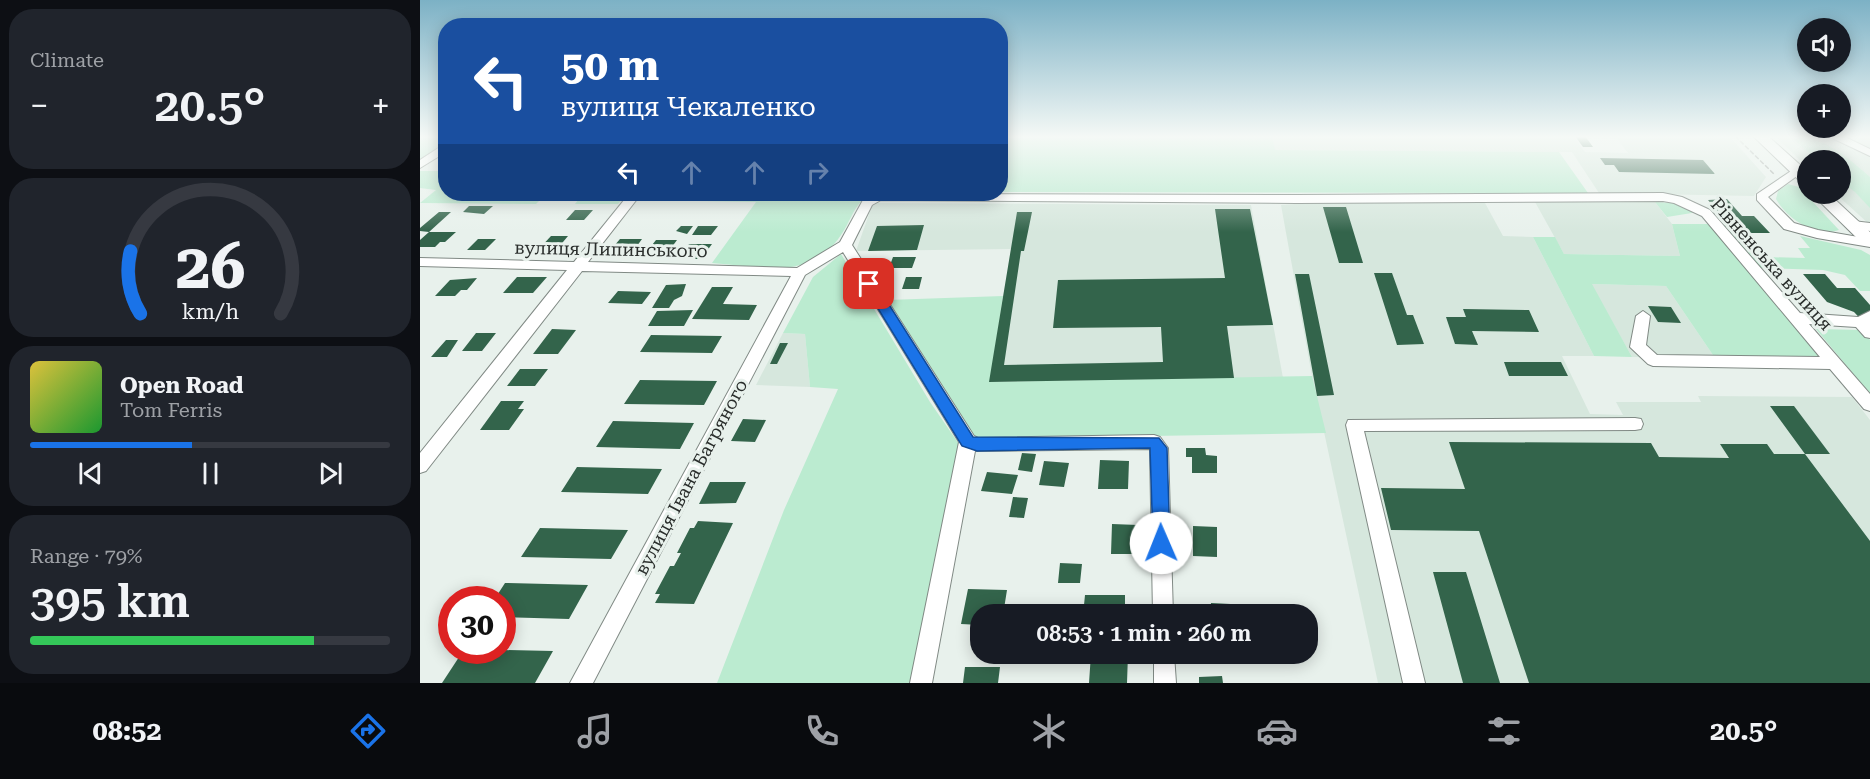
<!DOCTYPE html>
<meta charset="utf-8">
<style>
:root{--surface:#171b24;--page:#20242c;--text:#f1f3f6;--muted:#9ea1a6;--line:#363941;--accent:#1a73e8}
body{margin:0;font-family:"Roboto Serif",serif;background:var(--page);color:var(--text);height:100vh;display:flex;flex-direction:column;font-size:22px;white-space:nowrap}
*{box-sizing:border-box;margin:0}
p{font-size:20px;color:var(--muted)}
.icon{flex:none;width:33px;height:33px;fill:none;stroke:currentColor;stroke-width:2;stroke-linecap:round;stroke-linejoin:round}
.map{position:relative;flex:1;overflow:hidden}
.details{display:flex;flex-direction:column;gap:9px;padding:9px;background:#0d0f14;width:420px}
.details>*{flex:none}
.banner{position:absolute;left:18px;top:18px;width:570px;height:183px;border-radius:24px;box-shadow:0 3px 15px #0003;background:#1a4fa0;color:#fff;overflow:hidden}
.fabs{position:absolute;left:1377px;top:18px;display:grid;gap:12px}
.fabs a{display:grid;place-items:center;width:54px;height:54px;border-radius:50%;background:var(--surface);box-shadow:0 3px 15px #0003;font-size:30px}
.speed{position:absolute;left:18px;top:586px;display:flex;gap:12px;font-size:30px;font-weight:700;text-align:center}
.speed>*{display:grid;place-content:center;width:78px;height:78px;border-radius:50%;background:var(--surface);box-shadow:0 3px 15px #0003;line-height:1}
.speed .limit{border:9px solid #d22;background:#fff;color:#111}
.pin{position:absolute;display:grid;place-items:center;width:51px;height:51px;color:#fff;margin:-26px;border-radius:12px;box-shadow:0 3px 9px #0006}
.me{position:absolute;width:66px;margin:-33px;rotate:359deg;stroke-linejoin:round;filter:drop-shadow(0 0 4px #0008)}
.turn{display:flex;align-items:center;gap:21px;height:126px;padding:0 24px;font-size:27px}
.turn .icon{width:78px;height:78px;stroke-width:2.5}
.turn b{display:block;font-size:42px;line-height:51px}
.lanes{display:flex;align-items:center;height:57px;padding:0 24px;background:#0003;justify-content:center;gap:30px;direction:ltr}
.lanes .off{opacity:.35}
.big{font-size:45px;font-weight:600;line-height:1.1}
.details .widget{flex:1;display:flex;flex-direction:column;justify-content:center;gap:9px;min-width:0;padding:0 21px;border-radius:24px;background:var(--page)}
.details .dial{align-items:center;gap:0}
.dial svg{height:156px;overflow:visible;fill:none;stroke:var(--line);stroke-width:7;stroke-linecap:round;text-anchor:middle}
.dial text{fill:var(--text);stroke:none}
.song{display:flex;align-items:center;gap:18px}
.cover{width:72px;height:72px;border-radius:9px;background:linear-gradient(135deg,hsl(50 70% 55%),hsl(130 70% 35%))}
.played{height:6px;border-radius:3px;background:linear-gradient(90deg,var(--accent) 45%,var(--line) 45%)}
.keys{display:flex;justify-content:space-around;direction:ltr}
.heat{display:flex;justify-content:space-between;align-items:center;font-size:33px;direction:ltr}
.charge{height:9px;border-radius:4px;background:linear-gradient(90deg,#34c759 79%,var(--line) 0)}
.trip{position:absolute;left:550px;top:604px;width:348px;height:60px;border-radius:24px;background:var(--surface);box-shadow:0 3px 15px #0003;font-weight:600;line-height:60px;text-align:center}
.tab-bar{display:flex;height:96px;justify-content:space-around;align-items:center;background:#090b0e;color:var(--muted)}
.tab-bar .icon{width:42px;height:42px}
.tab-bar .active{color:var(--accent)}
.tab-bar b{font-size:27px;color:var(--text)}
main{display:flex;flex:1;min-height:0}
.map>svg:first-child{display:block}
.built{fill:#d6e7dd}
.green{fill:#bbebd0}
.building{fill:#33644b}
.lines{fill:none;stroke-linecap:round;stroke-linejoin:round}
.minor-casing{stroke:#818a85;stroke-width:2}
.major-casing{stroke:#818a85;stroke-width:2}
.path{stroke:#989f9b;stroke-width:1.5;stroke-dasharray:5 2;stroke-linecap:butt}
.minor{fill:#fff;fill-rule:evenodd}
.major{fill:#fff;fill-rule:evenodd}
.route{fill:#1a73e8;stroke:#114b97;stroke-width:1.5}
.labels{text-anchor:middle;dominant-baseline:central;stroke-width:6;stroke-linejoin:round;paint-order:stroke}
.street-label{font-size:18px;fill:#2a2e2c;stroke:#e8f1ec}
</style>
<main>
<section class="details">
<div class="widget"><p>Climate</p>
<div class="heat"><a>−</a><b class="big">20.5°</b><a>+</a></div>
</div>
<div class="widget dial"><svg viewBox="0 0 100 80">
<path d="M14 69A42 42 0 1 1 86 69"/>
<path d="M14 69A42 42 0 0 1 9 37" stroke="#1a73e8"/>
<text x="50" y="56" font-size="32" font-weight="700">26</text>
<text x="50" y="72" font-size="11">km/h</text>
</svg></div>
<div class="widget">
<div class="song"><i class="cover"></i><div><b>Open Road</b><p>Tom Ferris</p></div></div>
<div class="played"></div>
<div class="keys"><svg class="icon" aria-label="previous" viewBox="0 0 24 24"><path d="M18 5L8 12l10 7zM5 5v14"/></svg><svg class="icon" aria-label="pause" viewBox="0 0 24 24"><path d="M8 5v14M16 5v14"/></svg><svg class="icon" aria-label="next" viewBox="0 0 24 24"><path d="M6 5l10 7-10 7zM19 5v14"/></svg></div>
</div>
<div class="widget"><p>Range · 79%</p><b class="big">395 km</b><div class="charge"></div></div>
</section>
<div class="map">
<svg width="1450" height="683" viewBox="0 0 1450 683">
<rect width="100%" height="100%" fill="#e8f1ec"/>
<!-- built -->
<path class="built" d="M852 136H1153L1165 152 1208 153 1195 136H1309L1346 177 1334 196 1179 193 1152 152 854 150Z
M1355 136H1450V225L1416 194H1420V160H1388L1387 167Z
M1115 202H1235L1252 224 1260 256 1144 254Z
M453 203 831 205 863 378 569 382 591 249 436 251Z
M891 203H1065L1083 236 1113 237 1174 356H1142L1170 414 1203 415 1196 402H1281L1278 396 1432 397 1450 420V683H958L892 376 861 205Z
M1171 284 1246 286 1295 358 1212 357Z
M363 333 385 334 390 387 336 385Z"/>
<!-- green -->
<path class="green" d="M0 136H25V143L0 162Z
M581 136H852L855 150 1139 152 1168 193 581 192Z
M1370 136C1404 136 1426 156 1450 177V208L1435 192 1421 181 1420 160H1397Z
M0 171H25L26 194H207L198 204H155L159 199H121L116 204 0 203 16 190 0 188Z
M1368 184 1379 187 1419 230C1396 238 1367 219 1356 199L1358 191Z
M223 194H453C439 198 434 212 427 225 396 283 348 267 292 263L336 202 217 200Z
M1235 202 1258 203 1278 212 1247 217Z
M1296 217 1309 218 1343 257 1385 258 1378 248H1390L1380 236 1441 250 1450 255V291H1440L1425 275 1403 270 1340 268Z
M1252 224H1289L1402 360 1295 358 1246 286 1172 284 1212 357 1174 356 1113 237H1135L1144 254 1260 256Z
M421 254 510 402 539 444 493 683H297L364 510 418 389 390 387 385 334 363 333 393 277Z
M583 296 570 382 892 376 906 433 559 439 554 437 467 300Z
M1396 329 1442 330 1450 340V394Z"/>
<!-- building -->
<path class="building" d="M1155 136H1165L1173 147H1163Z
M1180 158 1283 160 1295 174 1199 172 1194 165H1185Z
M1307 199 1322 216H1334L1350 233H1329L1312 214H1300L1288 200Z
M49 206H73L64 214 43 212Z
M903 207H926L943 263H919Z
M795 209H830L853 325 807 326 814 378 569 382 597 212H612L604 251H601L584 365 743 362 741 327 633 328 638 280 805 278Z
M155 210H173L164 220H146Z
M19 212H31L9 232 0 231V228Z
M504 225 497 250 448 251 457 226Z
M261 226H273L267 234 256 231Z
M278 226H298L291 235H272Z
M9 232H36L25 242H20L15 247H0V240Z
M131 236H148L138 248 118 250Z
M58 239H76L65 250H47Z
M200 239H222L212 253H188Z
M236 240H257L246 255 225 254Z
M269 244H292L281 259H258Z
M473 257H496L492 268H469Z
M954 273H972L987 315H993L1004 344 977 345Z
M875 274H889L914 395 897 396Z
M1383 274H1405L1417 288H1435L1450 305V329L1434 312 1407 302Z
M97 277H127L113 293H83Z
M486 277H502L499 289H482Z
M57 278 47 290H41L35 296H15L30 280Z
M266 284 262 296 254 300 249 308H232L246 285Z
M292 287H313L303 304 337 305 329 320 272 319Z
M198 291 231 292 222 304 188 303Z
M1228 306 1251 307 1261 323 1238 322Z
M1043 309 1109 310 1119 332 1052 331 1058 345 1035 344 1026 317H1046Z
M273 310 264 326H228L237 311Z
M132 329 156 330 138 354H113Z
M56 333H76L62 351H42Z
M231 335 302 336 292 353 220 352Z
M26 340H38L27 357H11Z
M360 343H368L357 364H350Z
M1084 362H1141L1148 376H1089Z
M100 369H128L115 386H87Z
M220 380 297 381 284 405 204 404Z
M81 401H104L98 409H104L89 430H60Z
M1350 406H1374L1410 454H1385Z
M323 419 346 420 335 442 311 441Z
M193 421 274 423 260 449 176 447Z
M1029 442 1231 443 1239 457 1309 458 1300 444H1347L1354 454H1385L1450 541V683H1109L1059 531 971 530 961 488 1045 489Z
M766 448H785L786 455 797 456V473H772V457H766Z
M602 453 616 454 612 472 598 470Z
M680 460 709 461 708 489H678Z
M624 461 649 463 644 487 619 485Z
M157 467 242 469 228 494 141 492Z
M567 472 598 475 592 494 561 491Z
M290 482H326L316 503 279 504Z
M593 497 608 498 604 518 589 517Z
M278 521 313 523 274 604 235 603 240 594H235L250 566H254L261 553H257L270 528H274Z
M692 524 718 525V554H691Z
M773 526 797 527V557L773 556Z
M120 528 208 530 191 559 101 557Z
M640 563 662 564 660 583H638Z
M1013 572H1046L1080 683H1043Z
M85 583 168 585 149 619 82 617V600H74Z
M548 589 587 590 583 615H561V625L541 624Z
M665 595H705V612H699V615H663Z
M791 603 830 605V615H790Z
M82 650 133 651 115 683H22L43 651Z
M671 654H708L707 683H669Z
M545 667H580L578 683H543Z
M802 676 803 683H779V677Z"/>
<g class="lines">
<defs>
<path id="minor" d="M1408 136H1423L1450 149V156Z
M26 143V152L0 168V160Z
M1377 167 1381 169V173L1348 197 1374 223 1398 230 1450 239V247L1397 238 1364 229 1337 200V194Z
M1243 193 1262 197 1290 210 1380 313 1438 317 1450 311V338L1445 337 1436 327 1389 324 1450 394V411L1444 409 1410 369 1233 366 1228 364 1210 347 1216 316 1223 311 1230 316 1226 345 1237 355 1400 357 1282 216 1254 203 1243 201 877 203 461 200 452 205 432 245 554 436 558 438 734 435 740 437 748 448 753 615H733L730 449 555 451 512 683H490L539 442 423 252 385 275 173 683H150L371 276 162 271 6 471 0 473V453L147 270 0 266V258L154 262 209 194H221L168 262 377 268 420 242 443 200 455 194 877 195Z
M1433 221 1450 223V231L1428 228V222Z
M1215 418 1221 419 1223 424 1221 429 1215 430 944 431 1005 683H983L926 425 928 420Z
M734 654H754L756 683H734Z"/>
<path id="major" d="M1333 136H1348L1388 172V186L1383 184Z
M1392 194H1409L1450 232V246L1444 245Z"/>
</defs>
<!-- minor casing -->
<use href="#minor" class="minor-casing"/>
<!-- major casing -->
<use href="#major" class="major-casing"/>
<!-- path -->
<path class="path" d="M1315 136 1354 174"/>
<!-- minor -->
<use href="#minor" class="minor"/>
<!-- major -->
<use href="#major" class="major"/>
</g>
<!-- sky -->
<linearGradient id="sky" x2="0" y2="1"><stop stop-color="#7cb1c5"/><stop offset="0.59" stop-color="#f5f9f6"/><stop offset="1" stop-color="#f5f9f6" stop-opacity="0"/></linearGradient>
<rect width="1450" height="232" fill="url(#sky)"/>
<!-- route -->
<path class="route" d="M449 280 454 281 553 437 739 438 747 448 750 543 747 549 741 551 735 549 733 543 730 448 557 451 542 446 443 284Z"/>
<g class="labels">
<!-- street labels -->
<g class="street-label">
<text transform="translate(191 249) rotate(1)">вулиця Липинського</text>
<text transform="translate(1352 264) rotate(48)">Рівненська вулиця</text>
<text transform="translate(271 477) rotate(-62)">вулиця Івана Багряного</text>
</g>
</g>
</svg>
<div class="fabs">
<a><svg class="icon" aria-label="sound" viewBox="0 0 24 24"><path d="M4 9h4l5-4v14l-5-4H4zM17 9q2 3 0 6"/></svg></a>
<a>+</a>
<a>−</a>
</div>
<div class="speed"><div class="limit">30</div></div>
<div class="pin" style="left:449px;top:284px;background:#d93025"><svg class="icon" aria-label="arrive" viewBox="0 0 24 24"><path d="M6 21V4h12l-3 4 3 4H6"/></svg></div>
<svg class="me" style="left:741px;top:543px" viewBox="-20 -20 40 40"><circle r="19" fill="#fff"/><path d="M0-13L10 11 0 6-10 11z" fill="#1a73e8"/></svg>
<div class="trip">08:53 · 1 min · 260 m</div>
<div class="banner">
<div class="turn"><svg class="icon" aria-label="left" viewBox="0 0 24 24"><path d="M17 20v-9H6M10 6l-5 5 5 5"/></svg><div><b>50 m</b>вулиця Чекаленко</div></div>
<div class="lanes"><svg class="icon" aria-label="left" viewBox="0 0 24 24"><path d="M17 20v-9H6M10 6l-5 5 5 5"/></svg><svg class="icon off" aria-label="ahead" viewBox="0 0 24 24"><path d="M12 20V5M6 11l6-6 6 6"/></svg><svg class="icon off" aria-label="ahead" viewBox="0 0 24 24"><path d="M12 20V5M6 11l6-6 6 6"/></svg><svg class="icon off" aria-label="right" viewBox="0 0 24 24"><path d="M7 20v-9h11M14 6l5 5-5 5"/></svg></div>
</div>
</div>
</main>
<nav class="tab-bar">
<b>08:52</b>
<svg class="icon active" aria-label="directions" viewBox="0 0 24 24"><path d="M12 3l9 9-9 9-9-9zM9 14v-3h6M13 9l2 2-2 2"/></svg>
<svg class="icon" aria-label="music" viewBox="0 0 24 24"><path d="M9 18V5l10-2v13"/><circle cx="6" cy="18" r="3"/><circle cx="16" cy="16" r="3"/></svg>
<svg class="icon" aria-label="phone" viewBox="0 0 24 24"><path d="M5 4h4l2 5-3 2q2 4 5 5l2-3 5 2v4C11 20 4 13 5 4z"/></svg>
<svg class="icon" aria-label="climate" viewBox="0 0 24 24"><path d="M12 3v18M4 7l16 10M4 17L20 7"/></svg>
<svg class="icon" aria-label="car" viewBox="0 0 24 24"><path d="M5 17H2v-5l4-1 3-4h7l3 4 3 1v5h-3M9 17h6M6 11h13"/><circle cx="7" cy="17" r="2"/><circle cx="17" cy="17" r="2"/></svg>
<svg class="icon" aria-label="filters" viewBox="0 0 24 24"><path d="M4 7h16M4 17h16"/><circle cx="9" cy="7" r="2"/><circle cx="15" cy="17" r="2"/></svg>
<b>20.5°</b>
</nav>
